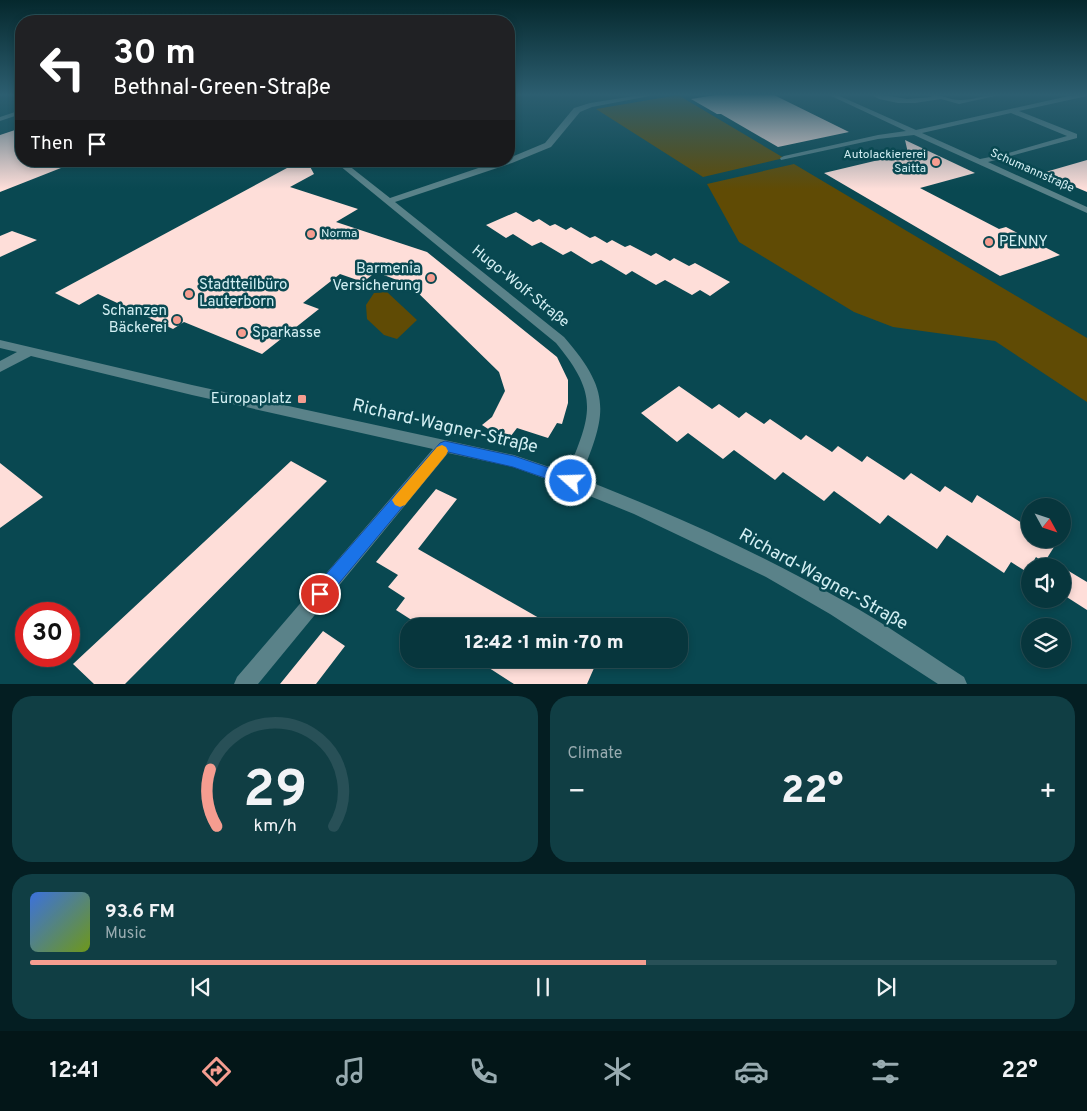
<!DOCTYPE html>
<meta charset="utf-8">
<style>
:root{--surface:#07363d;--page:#103e44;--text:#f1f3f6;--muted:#98abb0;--line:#285057;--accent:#f59d90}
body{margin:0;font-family:Overpass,sans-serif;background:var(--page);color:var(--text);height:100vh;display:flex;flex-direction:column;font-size:19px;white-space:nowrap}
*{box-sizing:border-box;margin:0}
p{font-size:16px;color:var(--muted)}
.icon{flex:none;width:28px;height:28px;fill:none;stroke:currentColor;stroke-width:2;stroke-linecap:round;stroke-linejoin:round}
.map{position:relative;height:684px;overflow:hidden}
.details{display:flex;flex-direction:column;gap:12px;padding:12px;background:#041e22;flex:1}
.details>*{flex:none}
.guide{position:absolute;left:15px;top:15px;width:500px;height:152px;border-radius:20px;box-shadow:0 2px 8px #0003,0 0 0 1px var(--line);background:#202124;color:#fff;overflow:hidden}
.needle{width:32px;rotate:130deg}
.tools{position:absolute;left:1021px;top:498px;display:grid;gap:10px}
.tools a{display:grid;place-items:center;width:50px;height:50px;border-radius:50%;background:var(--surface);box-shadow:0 2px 8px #0003,0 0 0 1px var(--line);font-size:25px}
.speed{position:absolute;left:15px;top:602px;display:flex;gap:10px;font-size:25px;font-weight:700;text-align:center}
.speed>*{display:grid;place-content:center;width:65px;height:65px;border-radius:50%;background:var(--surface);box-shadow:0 2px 8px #0003,0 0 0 1px var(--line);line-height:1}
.speed .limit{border:8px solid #d22;background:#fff;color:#111}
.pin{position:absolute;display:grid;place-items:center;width:42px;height:42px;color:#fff;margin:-21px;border:2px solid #fff;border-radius:50%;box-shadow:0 1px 5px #0007}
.me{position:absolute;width:55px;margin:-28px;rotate:290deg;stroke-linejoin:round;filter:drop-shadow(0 0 4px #0008)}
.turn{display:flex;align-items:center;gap:18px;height:105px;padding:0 15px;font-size:22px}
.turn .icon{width:65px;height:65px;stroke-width:2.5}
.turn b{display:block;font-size:35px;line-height:42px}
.then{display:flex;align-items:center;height:48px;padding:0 15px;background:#0003;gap:10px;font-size:19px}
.big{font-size:38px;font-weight:800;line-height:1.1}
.details .widget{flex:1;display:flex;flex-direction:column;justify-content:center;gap:8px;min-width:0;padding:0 18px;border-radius:20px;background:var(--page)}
.details .dial{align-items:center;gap:0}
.dial svg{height:130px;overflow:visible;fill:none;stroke:var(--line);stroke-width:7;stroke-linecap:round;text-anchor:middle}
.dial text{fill:var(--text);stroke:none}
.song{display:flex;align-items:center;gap:15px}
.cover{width:60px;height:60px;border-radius:8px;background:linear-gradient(135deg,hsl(220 70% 55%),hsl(80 70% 35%))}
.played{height:5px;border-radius:2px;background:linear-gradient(90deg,var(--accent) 60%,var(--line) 60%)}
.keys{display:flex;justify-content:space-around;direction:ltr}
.heat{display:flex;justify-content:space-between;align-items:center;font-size:28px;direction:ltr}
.details .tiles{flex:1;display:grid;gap:12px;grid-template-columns:1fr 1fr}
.widget:last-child{grid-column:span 2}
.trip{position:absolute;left:400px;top:618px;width:288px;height:50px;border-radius:20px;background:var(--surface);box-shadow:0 2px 8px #0003,0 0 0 1px var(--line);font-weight:800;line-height:50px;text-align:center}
.dock{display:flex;height:80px;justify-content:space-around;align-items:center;background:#031618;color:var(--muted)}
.dock .icon{width:35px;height:35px}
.dock .on{color:var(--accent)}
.dock b{font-size:22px;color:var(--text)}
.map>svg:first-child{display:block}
.green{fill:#604b05}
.building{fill:#feded9}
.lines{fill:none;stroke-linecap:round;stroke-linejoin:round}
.minor{fill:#5a8289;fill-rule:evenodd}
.route{fill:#1a73e8;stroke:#114b97}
.slow{fill:#f59e0b}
.poi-dot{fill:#f59d90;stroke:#094851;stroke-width:2}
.labels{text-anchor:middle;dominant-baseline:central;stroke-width:5;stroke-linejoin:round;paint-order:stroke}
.far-poi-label{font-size:12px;fill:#d3eff3;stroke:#094851;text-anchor:end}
.far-street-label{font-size:12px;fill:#d3eff3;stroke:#094851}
.poi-label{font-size:15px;fill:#d3eff3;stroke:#094851;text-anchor:start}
.street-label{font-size:15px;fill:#d3eff3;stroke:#094851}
.near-street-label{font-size:18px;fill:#d3eff3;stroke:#094851}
</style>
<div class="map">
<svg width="1087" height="684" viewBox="0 0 1087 684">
<rect width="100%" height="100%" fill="#094851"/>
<!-- green -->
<path class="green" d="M678 95 784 158 703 177 596 109Z
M794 164 1087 338V402L995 341 893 327 854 312 739 242 707 184Z
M387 292 417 320 397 339 384 335 367 319 366 305 374 293Z"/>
<!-- building -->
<path class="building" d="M722 94H772L849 132 778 147 721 114H717L691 99Z
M21 128V161H54L66 166 0 192V135Z
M905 140 975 173 920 188 999 229 1006 227 1060 255 1000 276 824 173 908 153Z
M1087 160V192L1042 173Z
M300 161H307L314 174 290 187 358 209 336 222 427 252 557 357 568 380V403L562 424 557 423 548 438 517 428 507 441 482 425 492 417 505 391 499 372 410 285 376 272 363 282 340 274 303 303 319 309 262 354 184 322 173 329 98 294 79 305 55 293Z
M516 212 533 222 539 219 550 226 555 224 566 230 571 227 590 238 595 236 607 243 612 240 625 247 630 245 651 256 656 253 670 261 674 258 689 266 695 263 730 282 710 296 700 290 692 295 665 280 656 285 632 271 626 275 601 260 592 264 571 251 563 255 541 242 532 246 513 234 506 238 486 225Z
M12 231 37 240 0 257V236Z
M679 386 712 409 719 404 739 418 746 412 764 424 770 419 801 440 806 435 832 452 838 446 862 462 867 456 904 480 911 473 940 492 945 486 972 503 977 495 1030 528V539H1059L1044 563 1036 557 1027 572 1011 562 1004 573 947 535 937 549 888 515 880 524 834 491 824 501 783 472 775 480 734 450 723 459 688 433 677 442 641 413Z
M291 461 327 481 125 684H94L73 664Z
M0 463 43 497 0 528Z
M436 489 457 499 418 549 553 626H421L396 610 405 598 388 587 398 575 376 562Z
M1062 567 1087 582V610L1062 594Z
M323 631 345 646 316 684H280Z
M491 659H598L587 684H514L486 666Z"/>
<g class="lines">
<!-- minor -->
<path class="minor" d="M647 94H660L592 107 580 112 551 147 512 163 395 202 564 337C612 392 607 414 580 478 670 513 758 552 842 600 884 623 924 651 964 677L967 684H938L830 614 766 577 634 514 565 486 513 467 448 453 258 684H234L237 677 433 449 192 395 31 356 0 372V361L17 352 0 348V340L192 385 514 455 567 473C592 414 599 395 556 343L334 161H343L390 198 499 161H509V158L545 143 574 108 590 103Z
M827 94H835L916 130 1078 94H1087V96L1019 111 1077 134V138L988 162 1087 207V213L914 135 878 139 781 160 780 158 784 156 878 135 906 131ZM1011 113 1067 136 1005 154 980 159 922 133Z
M870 94H878L907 99 932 97 928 94C939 93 949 100 960 100 975 100 989 93 1004 94L959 104 941 99 915 103H898L879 99Z
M21 110V114L0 121V117Z"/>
</g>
<!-- sky -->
<linearGradient id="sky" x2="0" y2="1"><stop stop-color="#05282d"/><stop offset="0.5" stop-color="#2c5e70"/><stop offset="1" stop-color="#2c5e70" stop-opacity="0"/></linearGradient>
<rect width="1087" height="189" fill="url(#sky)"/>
<!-- route -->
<path class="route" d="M445 441 514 456 576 477 579 481 576 485 571 487 513 467 448 452 326 599 320 602 314 599 312 594 314 588 440 443Z"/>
<!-- slow -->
<path class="slow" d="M442 445 446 447 448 451 446 455 405 505 400 507 395 505 392 500 395 496 437 447Z"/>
<!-- markers -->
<g class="poi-dot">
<circle cx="936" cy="162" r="5"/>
<circle cx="311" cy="234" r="5"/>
<circle cx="989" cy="242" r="5"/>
<circle cx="431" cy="278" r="5"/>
<circle cx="189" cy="294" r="5"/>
<circle cx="177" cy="320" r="5"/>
<circle cx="242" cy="333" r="5"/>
<rect x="297" y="394" width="10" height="10" rx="2.5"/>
</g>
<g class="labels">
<!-- far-poi labels -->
<g class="far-poi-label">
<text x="926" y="155">Autolackiererei<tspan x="926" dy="14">Saitta</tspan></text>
<text x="321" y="234" text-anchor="start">Norma</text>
</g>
<!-- far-street labels -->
<g class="far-street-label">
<text transform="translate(1032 171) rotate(24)">Schumannstraße</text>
</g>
<!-- poi labels -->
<g class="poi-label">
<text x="999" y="242">PENNY</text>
<text x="421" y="269" text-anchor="end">Barmenia<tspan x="421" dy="17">Versicherung</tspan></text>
<text x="199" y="285">Stadtteilbüro<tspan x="199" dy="17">Lauterborn</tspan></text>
<text x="167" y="311" text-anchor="end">Schanzen<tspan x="167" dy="17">Bäckerei</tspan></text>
<text x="252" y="333">Sparkasse</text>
<text x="292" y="399" text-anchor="end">Europaplatz</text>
</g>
<!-- street labels -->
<g class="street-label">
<text transform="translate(520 287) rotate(39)">Hugo-Wolf-Straße</text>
</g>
<!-- near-street labels -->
<g class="near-street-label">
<text transform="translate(445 427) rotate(13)">Richard-Wagner-Straße</text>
<text transform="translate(823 580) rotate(29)">Richard-Wagner-Straße</text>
</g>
</g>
</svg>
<div class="tools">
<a><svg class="needle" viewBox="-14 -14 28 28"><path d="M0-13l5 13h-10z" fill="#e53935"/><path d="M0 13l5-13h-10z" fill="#98abb0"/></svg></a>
<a><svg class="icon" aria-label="sound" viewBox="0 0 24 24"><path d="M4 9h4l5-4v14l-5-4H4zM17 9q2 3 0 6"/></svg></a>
<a><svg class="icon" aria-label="layers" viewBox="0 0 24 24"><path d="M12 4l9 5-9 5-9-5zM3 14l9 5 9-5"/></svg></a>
</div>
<div class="speed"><div class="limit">30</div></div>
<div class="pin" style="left:320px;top:594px;background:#d93025"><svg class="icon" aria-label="arrive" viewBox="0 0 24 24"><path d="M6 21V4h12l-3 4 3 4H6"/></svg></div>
<svg class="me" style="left:571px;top:481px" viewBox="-20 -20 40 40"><circle r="17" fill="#1a73e8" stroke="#fff" stroke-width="3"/><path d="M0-11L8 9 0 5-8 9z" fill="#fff"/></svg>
<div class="trip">12:42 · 1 min · 70 m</div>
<div class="guide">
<div class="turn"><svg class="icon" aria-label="left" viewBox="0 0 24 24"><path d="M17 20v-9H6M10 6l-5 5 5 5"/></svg><div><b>30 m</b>Bethnal-Green-Straße</div></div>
<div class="then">Then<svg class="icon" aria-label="arrive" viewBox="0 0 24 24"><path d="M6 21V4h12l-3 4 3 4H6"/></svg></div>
</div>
</div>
<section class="details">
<div class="tiles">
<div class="widget dial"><svg viewBox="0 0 100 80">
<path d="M14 69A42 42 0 1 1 86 69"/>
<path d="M14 69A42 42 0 0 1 10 34" stroke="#f59d90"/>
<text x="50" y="56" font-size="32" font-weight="700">29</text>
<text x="50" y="72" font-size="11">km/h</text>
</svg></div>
<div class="widget"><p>Climate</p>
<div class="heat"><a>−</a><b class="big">22°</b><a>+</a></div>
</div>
<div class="widget">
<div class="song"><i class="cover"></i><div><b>93.6 FM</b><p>Music</p></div></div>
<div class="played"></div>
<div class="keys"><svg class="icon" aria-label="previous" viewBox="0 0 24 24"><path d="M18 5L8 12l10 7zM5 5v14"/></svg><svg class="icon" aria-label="pause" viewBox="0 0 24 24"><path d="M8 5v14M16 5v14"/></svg><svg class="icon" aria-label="next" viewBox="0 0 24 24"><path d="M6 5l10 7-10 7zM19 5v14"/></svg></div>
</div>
</div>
</section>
<nav class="dock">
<b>12:41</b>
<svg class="icon on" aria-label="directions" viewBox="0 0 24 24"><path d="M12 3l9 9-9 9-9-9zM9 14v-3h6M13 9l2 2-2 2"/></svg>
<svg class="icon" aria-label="music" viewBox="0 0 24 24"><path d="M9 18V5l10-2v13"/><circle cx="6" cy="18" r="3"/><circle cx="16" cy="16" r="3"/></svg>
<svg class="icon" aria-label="phone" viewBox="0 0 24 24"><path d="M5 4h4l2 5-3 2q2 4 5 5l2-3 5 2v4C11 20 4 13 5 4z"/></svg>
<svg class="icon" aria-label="climate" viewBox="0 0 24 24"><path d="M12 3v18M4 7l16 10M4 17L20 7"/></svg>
<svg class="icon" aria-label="car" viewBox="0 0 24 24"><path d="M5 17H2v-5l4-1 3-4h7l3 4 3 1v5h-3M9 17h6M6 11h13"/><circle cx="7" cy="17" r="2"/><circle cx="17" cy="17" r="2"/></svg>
<svg class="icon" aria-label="filters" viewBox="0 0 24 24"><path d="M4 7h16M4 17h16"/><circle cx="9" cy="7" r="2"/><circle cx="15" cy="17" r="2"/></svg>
<b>22°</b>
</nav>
